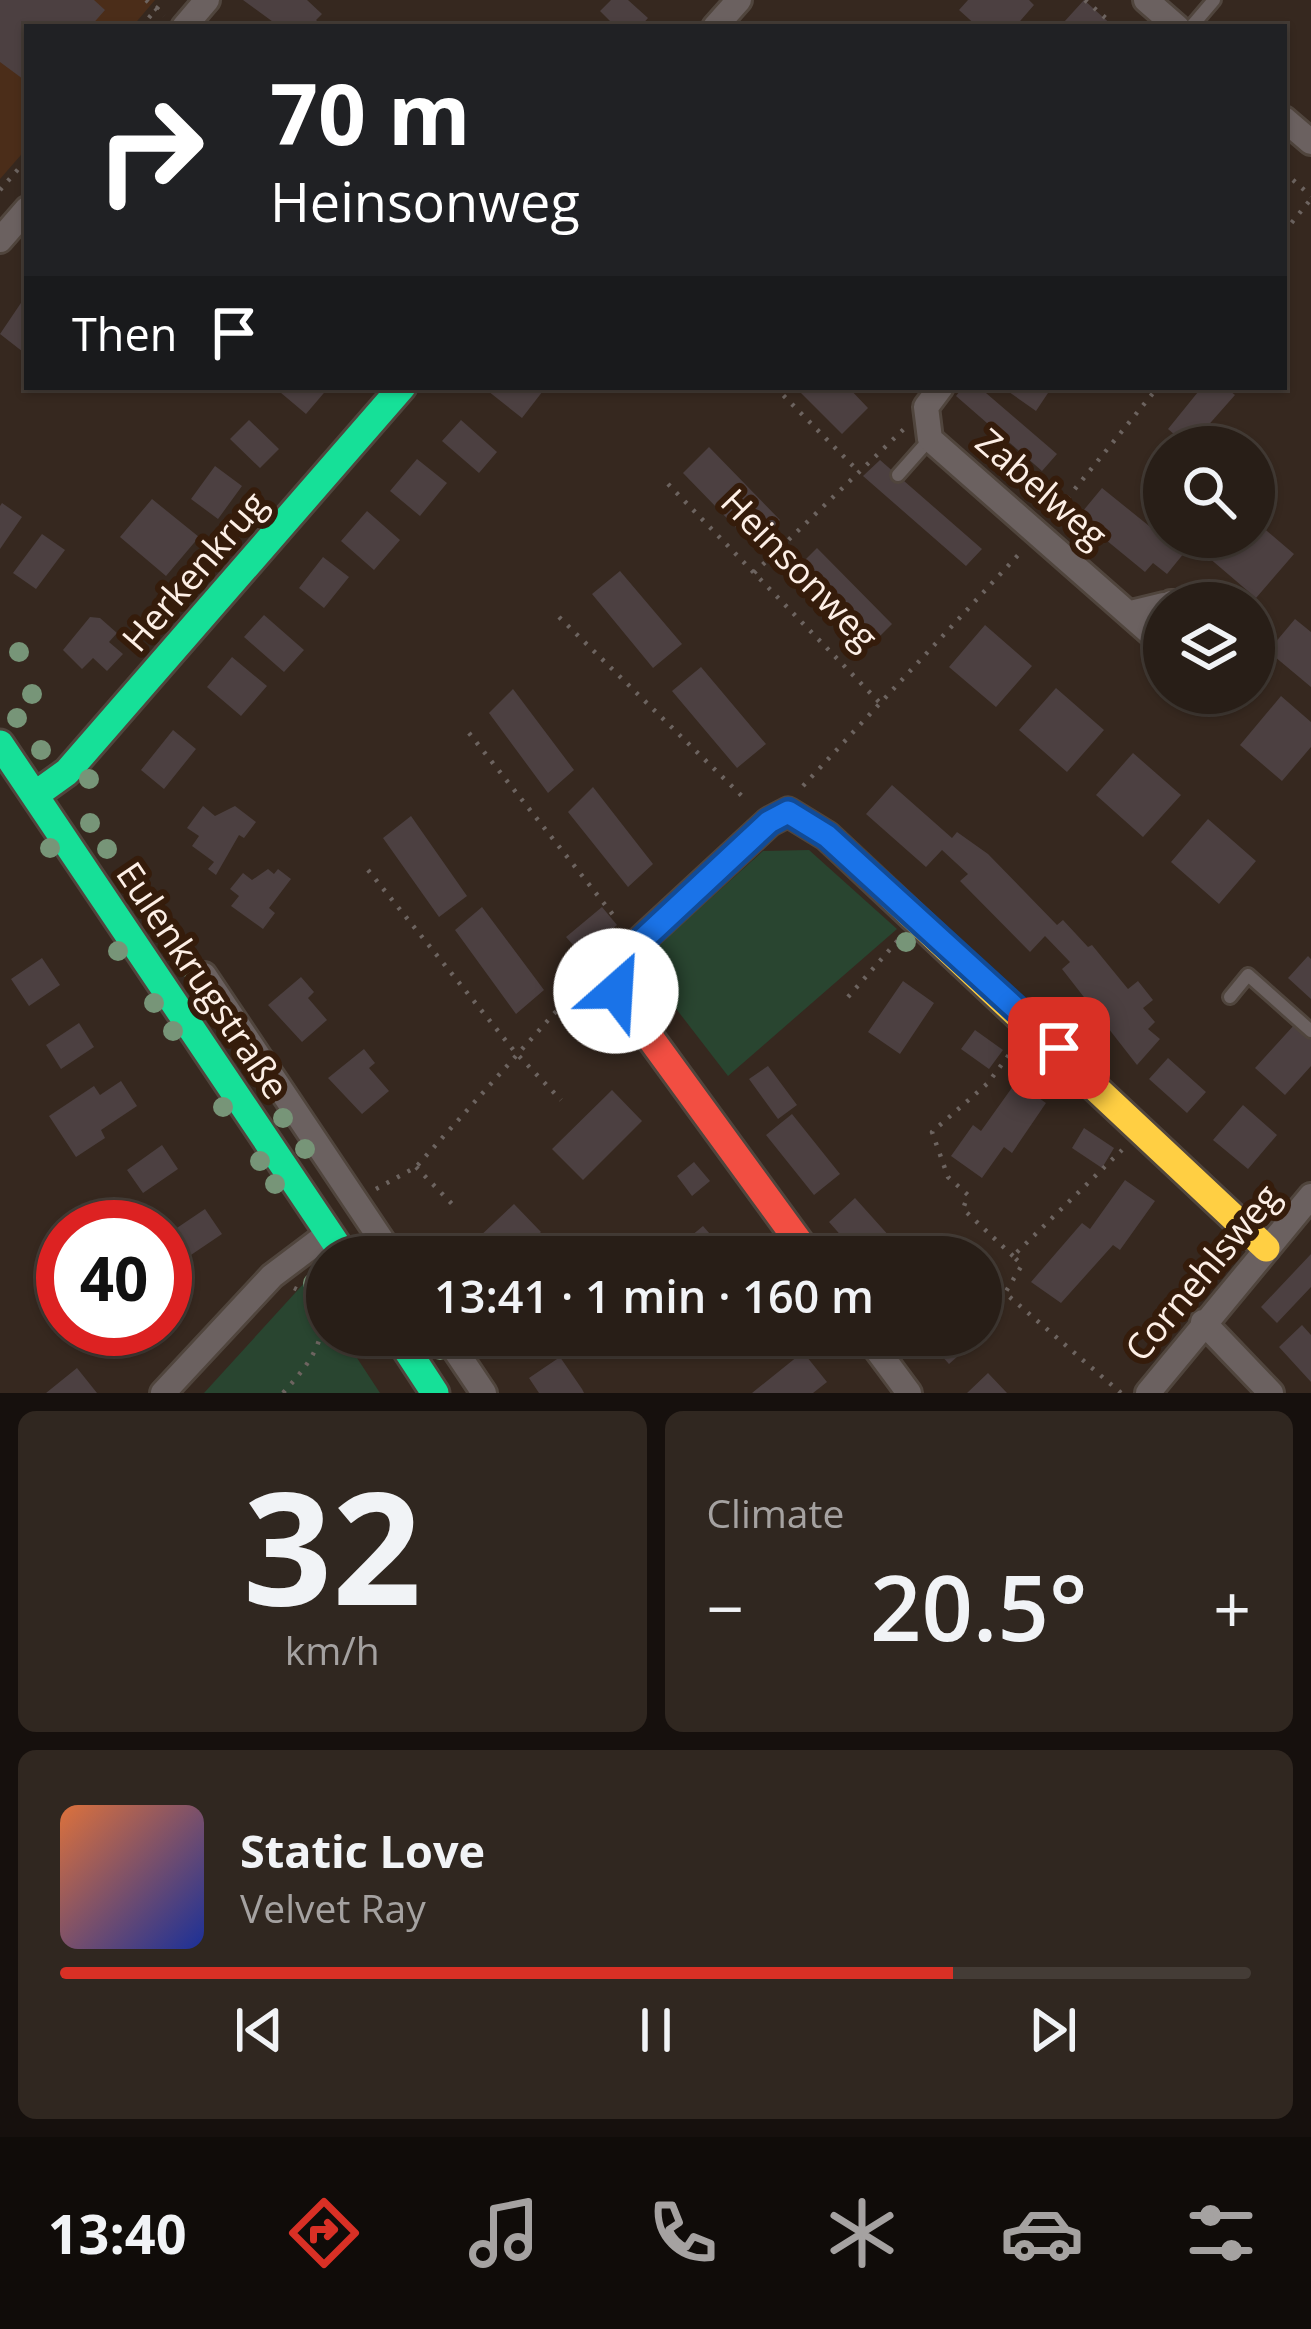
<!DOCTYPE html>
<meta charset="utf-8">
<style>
:root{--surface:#281e17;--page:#302720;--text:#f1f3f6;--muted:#a5a2a1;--line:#443c36;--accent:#d93025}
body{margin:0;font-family:"Open Sans",sans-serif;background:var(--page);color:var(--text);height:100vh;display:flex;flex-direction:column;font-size:45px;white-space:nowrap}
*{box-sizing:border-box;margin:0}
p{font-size:39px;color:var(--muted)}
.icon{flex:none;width:66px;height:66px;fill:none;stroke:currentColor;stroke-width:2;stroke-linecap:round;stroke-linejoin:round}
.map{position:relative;height:1393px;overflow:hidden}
.side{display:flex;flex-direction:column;gap:18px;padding:18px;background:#16100d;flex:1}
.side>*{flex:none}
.guide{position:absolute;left:24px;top:24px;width:1263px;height:366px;border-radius:0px;box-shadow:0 3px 9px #0004,0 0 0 3px var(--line);background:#202124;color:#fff;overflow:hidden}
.buttons{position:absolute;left:1143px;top:426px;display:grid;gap:24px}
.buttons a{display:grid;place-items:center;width:132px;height:132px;border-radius:50%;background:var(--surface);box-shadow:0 3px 9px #0004,0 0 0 3px var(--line);font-size:60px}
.speed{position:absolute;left:36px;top:1200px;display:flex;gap:24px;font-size:60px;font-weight:700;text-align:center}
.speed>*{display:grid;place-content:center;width:156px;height:156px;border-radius:50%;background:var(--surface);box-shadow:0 3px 9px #0004,0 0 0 3px var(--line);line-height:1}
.speed .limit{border:18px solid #d22;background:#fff;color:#111}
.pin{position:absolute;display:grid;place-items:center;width:102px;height:102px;color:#fff;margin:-51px;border-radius:24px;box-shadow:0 6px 18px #0006}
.me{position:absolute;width:132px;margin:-66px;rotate:26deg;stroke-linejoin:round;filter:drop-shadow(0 0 9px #0008)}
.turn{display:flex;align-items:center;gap:42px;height:252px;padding:0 48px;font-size:54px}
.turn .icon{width:156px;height:156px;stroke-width:2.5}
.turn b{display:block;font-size:84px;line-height:102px}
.then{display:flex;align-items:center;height:114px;padding:0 48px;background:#0003;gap:24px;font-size:45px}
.big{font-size:90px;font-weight:600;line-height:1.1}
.side .tile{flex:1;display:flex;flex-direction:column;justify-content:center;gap:18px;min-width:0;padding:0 42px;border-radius:18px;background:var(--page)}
.side .dial{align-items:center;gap:0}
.dial b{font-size:156px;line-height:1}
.song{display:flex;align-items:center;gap:36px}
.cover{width:144px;height:144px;border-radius:18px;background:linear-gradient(135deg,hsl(20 70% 55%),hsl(230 70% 35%))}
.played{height:12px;border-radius:6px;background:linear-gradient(90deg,var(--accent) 75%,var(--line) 75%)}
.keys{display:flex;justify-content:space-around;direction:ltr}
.heat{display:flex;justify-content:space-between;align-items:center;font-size:66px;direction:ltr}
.side .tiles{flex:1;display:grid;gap:18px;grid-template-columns:1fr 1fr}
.tile:last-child{grid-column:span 2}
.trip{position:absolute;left:306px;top:1236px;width:696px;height:120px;border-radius:60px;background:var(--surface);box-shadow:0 3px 9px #0004,0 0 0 3px var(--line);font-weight:600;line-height:120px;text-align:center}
.dock{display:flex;height:192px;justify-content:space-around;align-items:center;background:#100c09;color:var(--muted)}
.dock .icon{width:84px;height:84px}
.dock .selected{color:var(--accent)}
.dock b{font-size:54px;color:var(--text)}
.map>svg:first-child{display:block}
.built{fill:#4b2d19}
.green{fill:#294530}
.building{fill:#4c4041}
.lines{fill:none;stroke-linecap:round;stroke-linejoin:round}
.lane-casing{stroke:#50453d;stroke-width:18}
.street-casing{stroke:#50453d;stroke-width:30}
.fast-casing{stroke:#50453d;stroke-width:33}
.slow-casing{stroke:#50453d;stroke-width:33}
.jam-casing{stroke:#50453d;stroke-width:33}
.path{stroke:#6d6460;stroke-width:4.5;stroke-dasharray:3 9;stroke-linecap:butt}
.lane{stroke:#6b6160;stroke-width:12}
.street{stroke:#6b6160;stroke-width:24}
.fast{stroke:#16e098;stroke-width:27}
.slow{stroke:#ffcf43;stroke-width:27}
.jam{stroke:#f24e42;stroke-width:27}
.tree{fill:#779578}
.route-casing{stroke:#114b97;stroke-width:30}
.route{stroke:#1a73e8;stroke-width:21}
.labels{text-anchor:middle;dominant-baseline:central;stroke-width:12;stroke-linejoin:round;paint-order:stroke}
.street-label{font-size:36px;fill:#fdefe6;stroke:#351c0b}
</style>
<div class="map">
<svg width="1311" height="1393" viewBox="0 0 1311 1393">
<rect width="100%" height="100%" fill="#36281f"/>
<!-- built -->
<path class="built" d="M0 0H155L132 27H27V148L0 179Z"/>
<!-- green -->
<path class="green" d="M809 850 897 929 728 1076 640 962 763 851Z
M306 1281 327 1312V1335H342L380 1393H204Z"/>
<!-- building -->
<path class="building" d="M0 0H94L105 10 90 27H27V82L0 62Z
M243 0H307L322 14 316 20 324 27H280Z
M611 0H628L648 18 640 27H616L600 11Z
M968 0H1029L1034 5 1015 27H978L959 10Z
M1084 0 1114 27H1070L1064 22Z
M27 294V355L0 334Z
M274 387H329L306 414Z
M491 387H546L522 418 488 391Z
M795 387H848L868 408 842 434Z
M963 387H979L1057 454 1042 471 956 396Z
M1002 387H1052L1036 411Z
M1202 387H1225L1235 395 1189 447 1168 429Z
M249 420 279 449 260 468 230 439Z
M461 420 497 452 479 473 442 441Z
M709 447 780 520 754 546 683 473Z
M417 459 447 483 420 516 390 491Z
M880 460 982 549 966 566 863 476Z
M215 466 242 486 218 519 191 499Z
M1102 488 1169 542 1177 537 1189 547 1167 574 1153 563 1145 572 1078 517Z
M152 499 199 537 166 576 120 537Z
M2 503 22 517 0 549V506Z
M367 511 400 540 374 570 341 541Z
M1254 520 1294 554 1256 598 1208 557 1225 537H1254Z
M42 534 65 550 36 589 13 573Z
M817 548 892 624 868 648 793 572Z
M323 557 349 577 324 608 299 588Z
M620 571 682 644 653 668 592 594Z
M264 615 304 650 284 672 244 637Z
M90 617 100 618 117 633 109 642 123 654 107 671 93 658 82 669 63 650Z
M1295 619 1311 632V687L1268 651Z
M985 625 1032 666 996 707 949 667Z
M232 657 267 686 241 716 207 687Z
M701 667 766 744 737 768 672 691Z
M1056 688 1104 730 1067 772 1019 730Z
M513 689 574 770 548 793 489 713Z
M1281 696 1311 722V747L1282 781 1240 745Z
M173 730 196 749 164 789 141 770Z
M1133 753 1181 795 1143 837 1096 795Z
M892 785 952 838 957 832 988 854 1057 925 1063 920 1088 947 1092 945 1128 989 1138 981 1153 1000 1143 1008 1155 1022 1148 1029 1160 1039 1137 1065 1062 969 1070 962 1045 936 1030 952 960 881 968 874 942 850 926 867 866 814Z
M593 787 653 864 628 887 568 812Z
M203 806 215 816 235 806 256 822 244 838 239 835 216 875 208 869 214 862 192 846 199 836 187 828Z
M411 816 467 896 439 917 383 838Z
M1208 819 1256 861 1219 904 1171 862Z
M268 869 274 874 278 869 291 879 269 908 275 913 263 929 231 906 239 896 230 889 243 873 252 880Z
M482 907 544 990 516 1014 455 930Z
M602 907 617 925 582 955 566 937Z
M1308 956 1311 959V999L1288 978Z
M42 958 60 985 29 1006 11 979Z
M301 977 314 992 308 998 327 1020 302 1042 268 1005Z
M903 981 934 1003 900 1054 868 1032Z
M79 1023 94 1047 61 1069 46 1045Z
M1295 1024 1311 1038V1066L1285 1095 1255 1068Z
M975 1030 1003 1050 989 1069 961 1049Z
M364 1049 375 1063 369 1068 389 1091 362 1114 328 1078Z
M1168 1058 1206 1092 1187 1113 1149 1079Z
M768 1066 797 1105 778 1119 749 1079Z
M121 1081 137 1106 101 1130 105 1138 76 1157 49 1116 94 1086 100 1095Z
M1016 1082 1046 1103 1012 1153 1004 1147 982 1178 951 1156 973 1125 981 1131Z
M612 1090 642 1121 583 1180 552 1149Z
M1243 1105 1277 1135 1248 1169 1213 1140Z
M792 1114 840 1174 814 1195 766 1135Z
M1084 1128 1114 1148 1102 1168 1072 1148Z
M162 1145 178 1169 143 1193 127 1170Z
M694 1162 710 1181 692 1196 677 1176Z
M1125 1180 1155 1201 1120 1250 1113 1245 1061 1303 1031 1282 1082 1223 1090 1229Z
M855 1198 908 1257H860L829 1222Z
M514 1204 541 1232 514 1257H458Z
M205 1209 222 1234 185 1259 168 1234Z
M703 1226 730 1257H666Z
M1311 1254V1287L1277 1323 1261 1307Z
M1302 1325 1311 1335V1382L1279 1347Z
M923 1335H971L976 1340 949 1364Z
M803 1352 827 1382 813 1393H752Z
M560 1357 582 1389 584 1393H539L529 1378Z
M77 1368 97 1393H46Z
M988 1373 1007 1393H967Z"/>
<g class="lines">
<defs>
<path id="lane" d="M1191 27 1214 0
M898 475 929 440
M1230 997 1248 975 1311 1031"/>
<path id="street" d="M1146 0 1177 27
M184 27 207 0
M715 27 739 0
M1284 119 1311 142
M0 240 27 209
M941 387 926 407 930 439 1164 645
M1171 603H1192
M1131 613 1164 605
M204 975 393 1257
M1203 1322 1271 1393
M445 1335 484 1393
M866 1335 909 1393
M163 1393 272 1276 329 1233
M1148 1393 1311 1196"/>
<path id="fast" d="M0 744 345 1257
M35 795 67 772 402 387
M397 1335 435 1393"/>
<path id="slow" d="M619 970 636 945 769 822 788 812 827 836 1266 1248"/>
<path id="jam" d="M619 970 616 991 810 1257"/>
</defs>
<!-- lane casing -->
<use href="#lane" class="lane-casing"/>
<!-- street casing -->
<use href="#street" class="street-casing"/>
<!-- fast casing -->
<use href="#fast" class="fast-casing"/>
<!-- slow casing -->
<use href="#slow" class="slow-casing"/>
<!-- jam casing -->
<use href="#jam" class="jam-casing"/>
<!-- path -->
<path class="path" d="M146 0 164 16
M1085 0 1116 27
M141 27 164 0
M1284 172 1311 196
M0 190 27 159
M1284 232 1311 199
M775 387 859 472
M668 484 881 704
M1052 517 1158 387
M754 573 906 427
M559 617 747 801
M469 733 618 921
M803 786 1020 553
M368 870 515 1052 561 1100
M848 997 900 938
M416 1167 454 1206
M376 1189 416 1167 587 977
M1013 1256 963 1209 968 1195 948 1177 932 1132 988 1083 1014 1048
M294 1288 321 1301
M283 1393C322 1350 330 1332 315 1276
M1121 1393 1005 1293 1022 1265 1013 1256 1122 1150"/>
<!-- lane -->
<use href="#lane" class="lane"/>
<!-- street -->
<use href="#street" class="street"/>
<!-- fast -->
<use href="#fast" class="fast"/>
<!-- slow -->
<use href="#slow" class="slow"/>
<!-- jam -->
<use href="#jam" class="jam"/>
</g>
<!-- trees -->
<g class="tree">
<circle cx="19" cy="652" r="10"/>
<circle cx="32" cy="694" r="10"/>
<circle cx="17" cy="718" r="10"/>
<circle cx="41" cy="750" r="10"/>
<circle cx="89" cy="779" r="10"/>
<circle cx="90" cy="823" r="10"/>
<circle cx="50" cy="848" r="10"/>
<circle cx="107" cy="849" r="10"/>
<circle cx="130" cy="880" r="10"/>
<circle cx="148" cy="908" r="10"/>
<circle cx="906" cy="942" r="10"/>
<circle cx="118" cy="951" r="10"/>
<circle cx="187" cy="967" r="10"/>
<circle cx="154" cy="1003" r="10"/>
<circle cx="173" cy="1031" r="10"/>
<circle cx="223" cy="1107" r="10"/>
<circle cx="283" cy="1118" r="10"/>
<circle cx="305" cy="1149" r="10"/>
<circle cx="260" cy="1161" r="10"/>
<circle cx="275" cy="1184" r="10"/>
<circle cx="313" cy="1283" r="10"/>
<circle cx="440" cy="1350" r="10"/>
</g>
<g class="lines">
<defs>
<path id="route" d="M616 991 620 964 637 945 769 822 788 812 827 836 1059 1048"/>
</defs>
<!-- route casing -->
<use href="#route" class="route-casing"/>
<!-- route -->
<use href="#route" class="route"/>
</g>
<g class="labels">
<!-- street labels -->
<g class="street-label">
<text transform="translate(1042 488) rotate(41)">Zabelweg</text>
<text transform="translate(800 569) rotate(46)">Heinsonweg</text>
<text transform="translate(194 571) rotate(-49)">Herkenkrug</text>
<text transform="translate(203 980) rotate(56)">Eulenkrugstraße</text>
<text transform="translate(1202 1272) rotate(-50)">Cornehlsweg</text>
</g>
</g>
</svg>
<div class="buttons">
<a><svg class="icon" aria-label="search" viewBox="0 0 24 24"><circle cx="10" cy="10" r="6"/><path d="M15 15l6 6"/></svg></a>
<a><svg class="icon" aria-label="layers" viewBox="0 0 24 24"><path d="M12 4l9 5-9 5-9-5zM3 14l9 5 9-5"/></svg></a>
</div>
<div class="speed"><div class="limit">40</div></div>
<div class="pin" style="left:1059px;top:1048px;background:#d93025"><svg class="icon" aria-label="arrive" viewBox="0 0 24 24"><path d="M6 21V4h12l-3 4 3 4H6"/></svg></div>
<svg class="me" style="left:616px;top:991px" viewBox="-20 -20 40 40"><circle r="19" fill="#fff"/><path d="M0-13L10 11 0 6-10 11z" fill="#1a73e8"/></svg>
<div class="trip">13:41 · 1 min · 160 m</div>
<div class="guide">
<div class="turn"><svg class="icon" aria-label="right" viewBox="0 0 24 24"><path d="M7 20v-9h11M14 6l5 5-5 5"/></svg><div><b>70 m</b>Heinsonweg</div></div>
<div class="then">Then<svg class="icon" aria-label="arrive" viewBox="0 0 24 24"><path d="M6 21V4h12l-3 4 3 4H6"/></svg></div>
</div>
</div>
<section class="side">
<div class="tiles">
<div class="tile dial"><b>32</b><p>km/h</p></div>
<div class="tile"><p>Climate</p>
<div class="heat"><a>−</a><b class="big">20.5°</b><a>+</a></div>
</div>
<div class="tile">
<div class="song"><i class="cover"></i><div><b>Static Love</b><p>Velvet Ray</p></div></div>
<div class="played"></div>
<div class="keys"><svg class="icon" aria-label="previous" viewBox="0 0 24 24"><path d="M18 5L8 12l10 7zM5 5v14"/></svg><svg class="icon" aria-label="pause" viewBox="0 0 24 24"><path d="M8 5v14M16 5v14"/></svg><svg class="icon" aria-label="next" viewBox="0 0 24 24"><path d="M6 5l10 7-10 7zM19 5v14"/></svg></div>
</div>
</div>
</section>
<nav class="dock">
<b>13:40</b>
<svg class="icon selected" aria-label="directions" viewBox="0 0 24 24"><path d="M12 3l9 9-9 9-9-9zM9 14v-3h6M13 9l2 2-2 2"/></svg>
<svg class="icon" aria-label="music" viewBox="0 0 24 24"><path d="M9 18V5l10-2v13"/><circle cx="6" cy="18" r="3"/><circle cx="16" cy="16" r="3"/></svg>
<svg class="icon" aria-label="phone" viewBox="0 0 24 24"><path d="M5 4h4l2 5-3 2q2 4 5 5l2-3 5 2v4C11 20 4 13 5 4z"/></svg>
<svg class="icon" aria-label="climate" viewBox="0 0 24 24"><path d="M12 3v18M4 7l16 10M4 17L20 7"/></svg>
<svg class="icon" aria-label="car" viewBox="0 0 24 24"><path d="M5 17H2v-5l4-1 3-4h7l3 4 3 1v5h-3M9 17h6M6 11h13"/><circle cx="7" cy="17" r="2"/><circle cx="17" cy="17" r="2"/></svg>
<svg class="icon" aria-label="filters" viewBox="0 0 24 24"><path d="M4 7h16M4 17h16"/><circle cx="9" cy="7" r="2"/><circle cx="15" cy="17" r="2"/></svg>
</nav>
